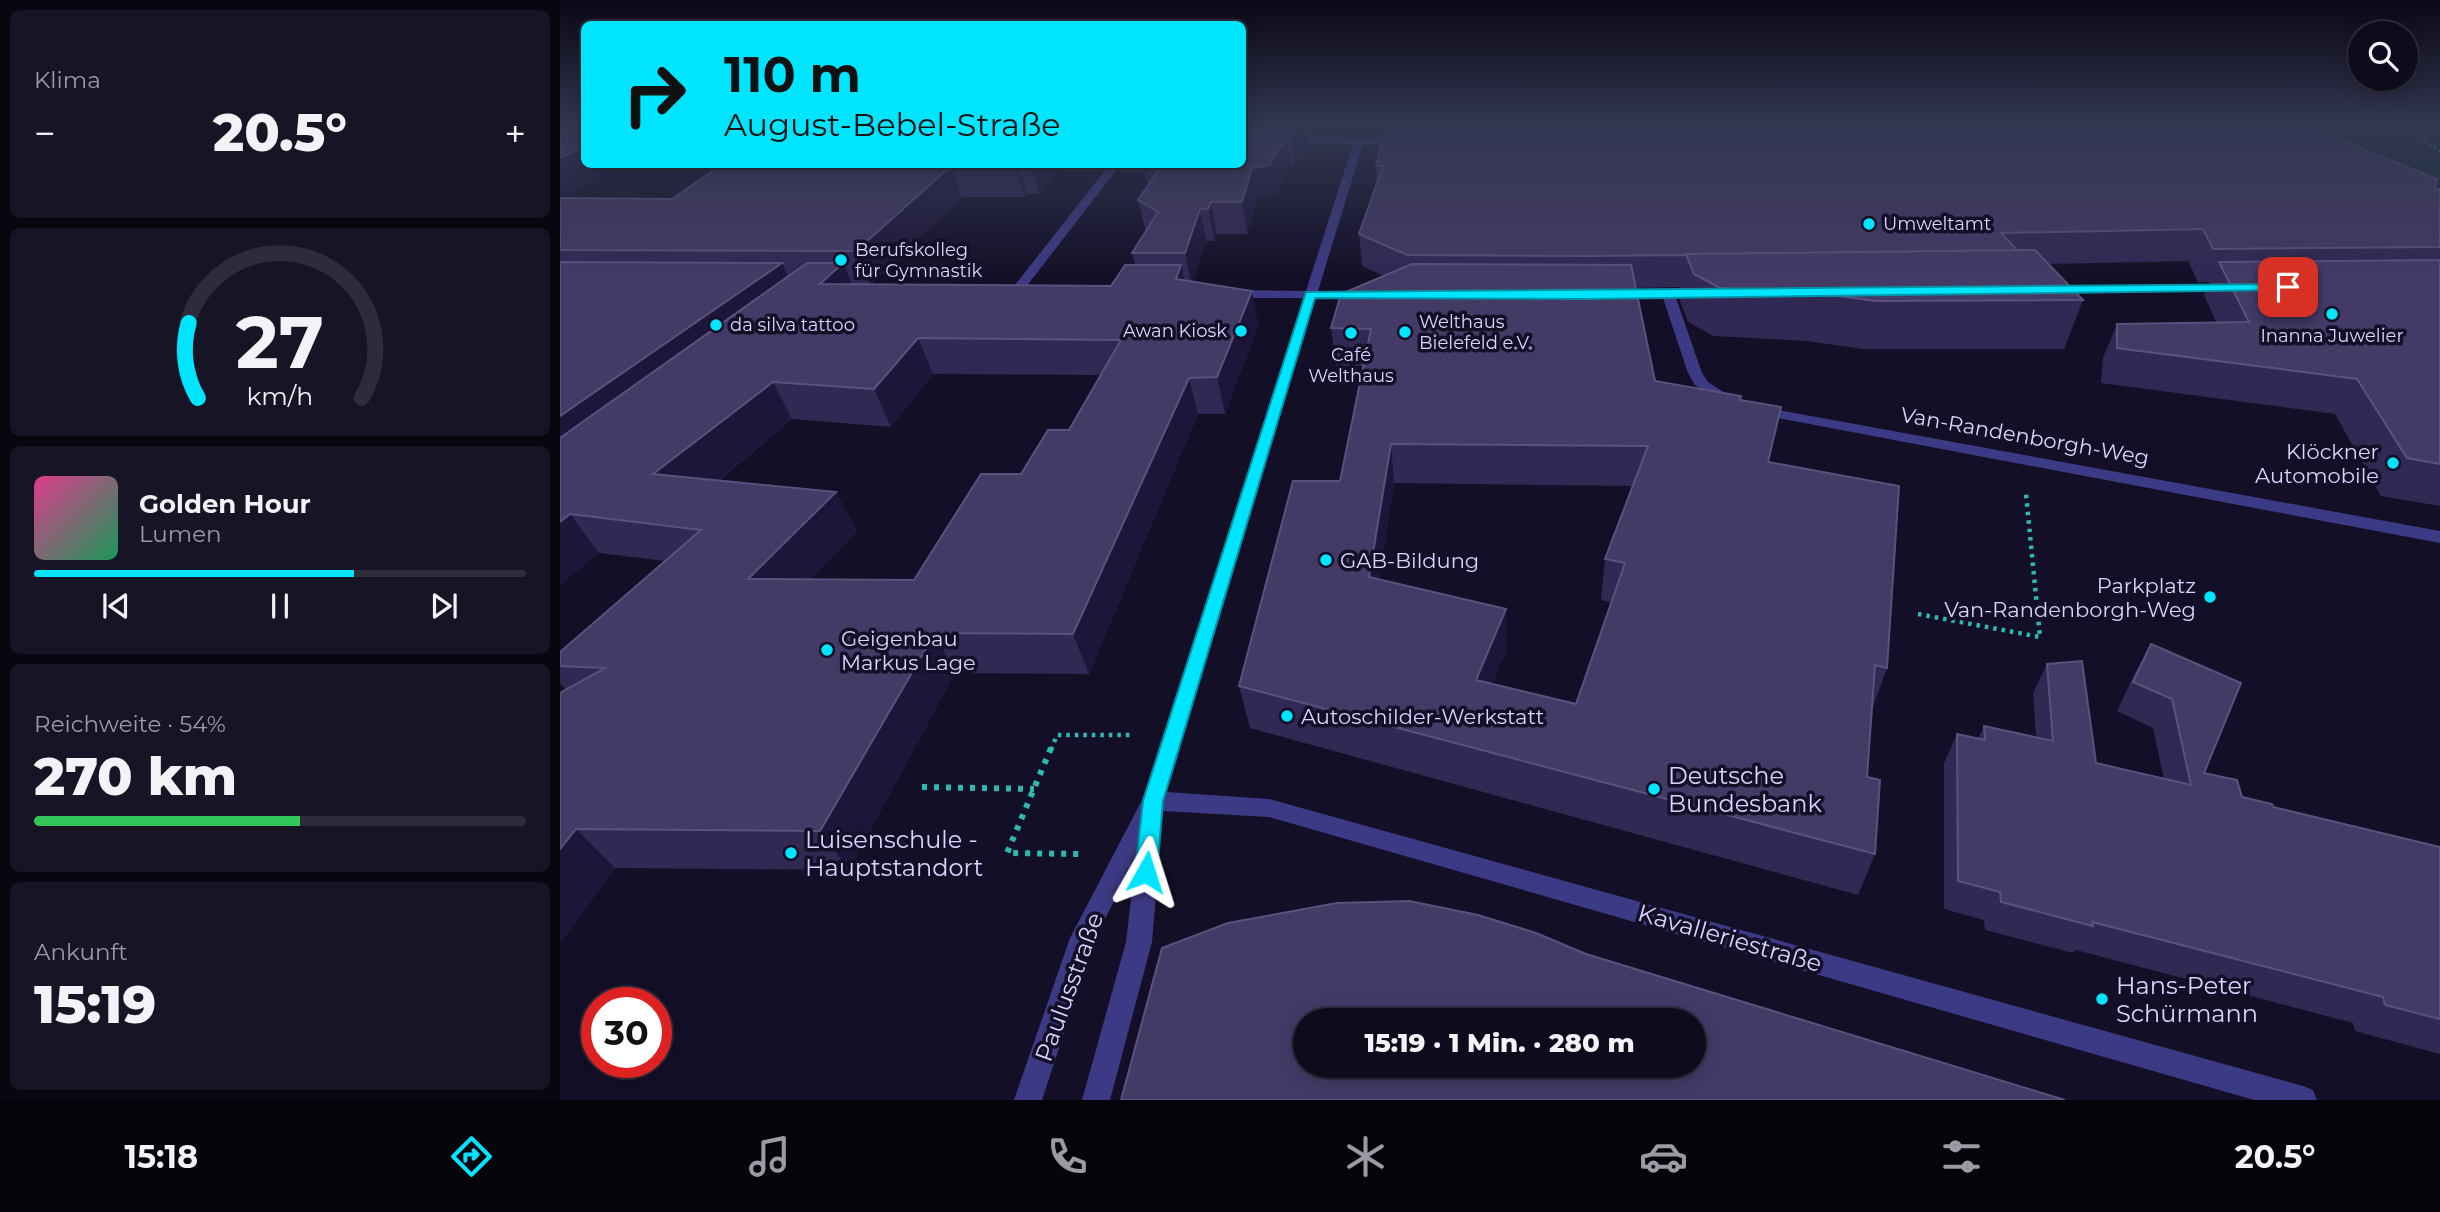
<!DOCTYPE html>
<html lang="de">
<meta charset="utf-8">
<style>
:root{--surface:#0e0b1c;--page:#171425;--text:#f1f3f6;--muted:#9b9ba3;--line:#2e2b3b;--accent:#00e5ff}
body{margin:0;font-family:Montserrat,sans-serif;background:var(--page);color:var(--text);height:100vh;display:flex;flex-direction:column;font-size:26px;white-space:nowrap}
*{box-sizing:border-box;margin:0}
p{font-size:23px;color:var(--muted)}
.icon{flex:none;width:38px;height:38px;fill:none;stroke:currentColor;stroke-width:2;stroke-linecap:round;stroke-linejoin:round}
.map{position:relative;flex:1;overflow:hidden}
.details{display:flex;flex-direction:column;gap:10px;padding:10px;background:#08060f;width:560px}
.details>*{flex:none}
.banner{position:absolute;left:21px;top:21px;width:665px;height:147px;border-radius:10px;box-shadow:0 4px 18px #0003,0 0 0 2px var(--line);background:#00e5ff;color:#111;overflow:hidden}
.fabs{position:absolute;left:1788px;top:21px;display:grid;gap:14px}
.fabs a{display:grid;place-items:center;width:70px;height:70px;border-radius:50%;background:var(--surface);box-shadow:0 4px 18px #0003,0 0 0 2px var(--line);font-size:35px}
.speed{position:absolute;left:21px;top:987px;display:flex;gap:14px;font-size:35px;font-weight:700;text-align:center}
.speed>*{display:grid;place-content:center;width:91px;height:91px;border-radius:50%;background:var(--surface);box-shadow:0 4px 18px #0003,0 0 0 2px var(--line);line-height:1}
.speed .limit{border:10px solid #d22;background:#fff;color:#111}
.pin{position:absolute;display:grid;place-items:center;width:60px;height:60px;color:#fff;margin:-30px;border-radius:14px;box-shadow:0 4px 10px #0006}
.me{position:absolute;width:77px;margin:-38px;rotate:6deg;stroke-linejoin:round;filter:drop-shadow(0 0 5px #0008)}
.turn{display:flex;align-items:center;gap:24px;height:147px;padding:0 28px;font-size:32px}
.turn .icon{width:91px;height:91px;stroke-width:2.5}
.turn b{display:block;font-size:49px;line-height:60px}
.big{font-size:52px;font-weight:800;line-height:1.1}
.details .card{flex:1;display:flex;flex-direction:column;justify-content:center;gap:10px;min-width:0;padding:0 24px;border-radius:10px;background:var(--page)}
.details .dial{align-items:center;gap:0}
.dial svg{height:182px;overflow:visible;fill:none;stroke:var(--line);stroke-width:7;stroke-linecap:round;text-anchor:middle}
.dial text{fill:var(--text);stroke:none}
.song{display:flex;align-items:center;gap:21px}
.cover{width:84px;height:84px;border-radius:10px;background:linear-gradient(135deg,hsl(330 70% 55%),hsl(150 70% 35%))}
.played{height:7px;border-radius:4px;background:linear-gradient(90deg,var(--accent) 65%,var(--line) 65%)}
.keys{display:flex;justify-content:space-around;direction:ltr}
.heat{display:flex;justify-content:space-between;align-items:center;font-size:38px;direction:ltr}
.charge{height:10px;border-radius:5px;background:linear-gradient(90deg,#34c759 54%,var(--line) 0)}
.trip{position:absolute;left:733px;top:1008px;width:413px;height:70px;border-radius:35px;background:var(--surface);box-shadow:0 4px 18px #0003,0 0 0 2px var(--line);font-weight:800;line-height:70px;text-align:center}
.dock{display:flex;height:112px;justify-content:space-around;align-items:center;background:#06040b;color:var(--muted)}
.dock .icon{width:49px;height:49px}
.dock .selected{color:var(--accent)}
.dock b{font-size:32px;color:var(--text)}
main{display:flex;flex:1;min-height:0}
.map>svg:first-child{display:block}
.green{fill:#12302f}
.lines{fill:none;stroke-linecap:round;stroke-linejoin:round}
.path-far2{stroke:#2fb8b0;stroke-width:2.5;stroke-dasharray:2 3.5;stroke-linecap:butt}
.path-far1{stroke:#2fb8b0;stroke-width:4.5;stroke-dasharray:3.5 5;stroke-linecap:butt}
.path{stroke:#2fb8b0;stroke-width:6;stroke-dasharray:5 7;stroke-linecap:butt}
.minor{fill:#3d3a85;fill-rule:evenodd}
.wall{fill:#312854;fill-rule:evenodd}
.shaded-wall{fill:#1d163a}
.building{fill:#433a66;stroke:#5a527e;stroke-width:2;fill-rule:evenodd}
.route{fill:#00e5ff;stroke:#0095a6;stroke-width:2}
.poi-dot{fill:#00e5ff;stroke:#130f26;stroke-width:2.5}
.labels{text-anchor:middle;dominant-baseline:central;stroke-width:7;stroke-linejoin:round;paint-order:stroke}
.far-poi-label{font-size:18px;fill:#d9d4ff;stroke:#130f26;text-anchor:start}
.street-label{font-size:21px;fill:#d9d4ff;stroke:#130f26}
.poi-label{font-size:21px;fill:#d9d4ff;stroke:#130f26;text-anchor:start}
.near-poi-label{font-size:24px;fill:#d9d4ff;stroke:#130f26;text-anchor:start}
.near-street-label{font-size:24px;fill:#d9d4ff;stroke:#130f26}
</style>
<main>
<section class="details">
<div class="card"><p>Klima</p>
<div class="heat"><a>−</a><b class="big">20.5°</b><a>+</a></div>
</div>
<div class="card dial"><svg viewBox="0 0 100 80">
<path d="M14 69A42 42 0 1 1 86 69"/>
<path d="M14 69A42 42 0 0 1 10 36" stroke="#00e5ff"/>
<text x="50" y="56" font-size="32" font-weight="700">27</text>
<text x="50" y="72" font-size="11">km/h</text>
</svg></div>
<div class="card">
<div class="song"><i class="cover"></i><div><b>Golden Hour</b><p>Lumen</p></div></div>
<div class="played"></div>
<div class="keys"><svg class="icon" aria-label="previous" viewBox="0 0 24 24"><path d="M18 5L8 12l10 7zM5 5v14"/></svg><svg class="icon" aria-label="pause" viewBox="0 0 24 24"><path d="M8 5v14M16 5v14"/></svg><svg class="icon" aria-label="next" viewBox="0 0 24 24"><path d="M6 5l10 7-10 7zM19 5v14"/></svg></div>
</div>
<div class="card"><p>Reichweite · 54%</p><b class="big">270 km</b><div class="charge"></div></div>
<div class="card"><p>Ankunft</p><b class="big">15:19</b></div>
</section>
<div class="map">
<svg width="1880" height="1100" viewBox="0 0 1880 1100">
<rect width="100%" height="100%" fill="#130f26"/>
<!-- green -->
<path class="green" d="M1741 125H1872L1880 130V186Z"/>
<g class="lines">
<!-- path-far2 -->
<path class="path-far2" d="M1836 125 1880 151"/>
<!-- path-far1 -->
<path class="path-far1" d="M1358 614 1480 637 1466 494
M491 750 497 735H574"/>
<!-- path -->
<path class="path" d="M491 748 447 853 522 854
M362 787 474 789"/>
<!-- minor -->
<path class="minor" d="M682 137 843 138 848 141 843 144H803L758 291H805L811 295 805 299 756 298 607 792 709 799 1743 1086 1753 1090 1757 1100H1694L709 817 603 811 592 942 550 1100H522L566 942 576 857 534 941 482 1100H454L510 938 582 800 744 298H672L666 294 672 290 746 291 793 144 682 143Z
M550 164H561L459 296H451V290Z
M1669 284 1675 288 1673 291 1491 294 1485 290 1491 286Z
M1108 290H1144L1150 294 1144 298H1116L1142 373 1148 382 1174 399 1176 402 1174 405H1164L1135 385 1128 373 1103 298 1053 299 1047 295 1053 291Z
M1196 406 1880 531V543L1191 413 1189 410Z"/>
</g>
<!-- wall -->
<path class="wall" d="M682 125H763L756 135H747L749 146 734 166H731L713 196 697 198 687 234H657L654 241H646L633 282 692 291 698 326 665 414H638L529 674 395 673 289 870 55 868 0 943V693L6 690 0 683V652L105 561 39 553 0 585V198L112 199 163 164H546L541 171H500L479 194H467L464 197H402L311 284 551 286 575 265 572 253 586 232 578 200 588 185 585 172H558L557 164H682ZM373 374 540 375 509 430 461 474 354 580 251 579 297 531 276 492 158 481 232 419 331 427Z
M816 166 1880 189V506L1821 496 1775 414 1541 383 1543 358 1557 324 1656 322 1644 295 1650 282H1638L1628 261 1488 264 1523 300 1504 349H1303L1247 341 1153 336 1128 322 1120 301 1121 287 1075 288 1095 381 1181 400 1209 462 1327 668 1312 710 1307 777 1315 854 1298 895 690 728 679 686 780 481 804 366H776L771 328 824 276 802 266 799 234 817 182ZM834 483 1073 486 1045 559 1041 600 1052 603 1016 704 932 684 946 651 819 579Z
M1591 644 1644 773 1682 797 1713 807 1880 847V1054L1795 1031 1793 1023 1516 950 1513 953 1425 930 1424 920 1384 909V763L1397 734 1418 739 1424 726 1476 737 1473 693 1487 664 1536 763 1604 779 1593 728 1557 711 1575 673Z"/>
<!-- shaded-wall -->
<path class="shaded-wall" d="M739 125H746L749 146 734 166 730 137Z
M755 125H763L756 135Z
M727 137 731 166 713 196 697 198 687 234 682 202 692 168Z
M24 146V164H61L0 198V158Z
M457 164 467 194 464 197 455 166Z
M471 164H498L500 171 479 194Z
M539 164H546L541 171Z
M391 166 402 197 310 284 296 251Z
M651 202 657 234 654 241 648 209Z
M640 209 646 241 632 287 625 253Z
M222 263 238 297 0 474V416Z
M283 263 298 297 260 284Z
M621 265 628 299 616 279Z
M692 291 698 326 665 414 657 377Z
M358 338 373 374 331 427 314 389Z
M629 378 638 414 529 674 513 634Z
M213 382 232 419 118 513 93 474Z
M831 444 834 483 813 618 809 577Z
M276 492 297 531 213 619 188 579Z
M10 514 39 553 0 585V522Z
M946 609V651L917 722 916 680Z
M375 633 395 673 289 870 260 831Z
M16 829 55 868 0 943V849Z"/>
<!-- building -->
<path class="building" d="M0 125H24V146L0 158Z
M682 125H739L730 137H727L709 165 692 168 682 202H651L648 209H640L625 253H572L598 212 578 200 600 168H584L586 164H682Z
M826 125H1744L1877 179 1875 188 1880 189V247L1653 249 1643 229 1441 233 1457 250 1126 254V255L1030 256 847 255 799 234 823 166H816Z
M163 164H457L455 166H391L296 251 0 250V198L112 199Z
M1475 250 1523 300 1316 301 1257 293 1160 288 1134 274 1126 254Z
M1880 260V464L1847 458 1797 379 1557 348V324L1689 322 1659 262Z
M0 262 222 263 0 416Z
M247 263H283L260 284 551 286 565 265H621L616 279 692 291 657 377 629 378 513 634 375 633 260 831 16 829 0 849V693L45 668 0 666V652L141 530 10 514 0 522V438ZM358 338 561 340 509 430H488L461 474H421L354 580 188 579 276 492 93 474 213 382 314 389Z
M852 264 1071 265 1095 381 1181 396 1180 400 1221 407 1208 462 1339 486 1327 668 1315 665 1307 777 1320 780 1315 854 679 686 733 481H780L811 329 771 328 781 294ZM831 444 1088 446 1045 559 1065 563 1016 704 916 680 946 609 809 577Z
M1591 644 1681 683 1644 773 1677 780 1682 797 1712 804 1713 807 1880 847V1019L1825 1005 1823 997 1532 922 1533 926 1441 902 1440 892 1398 881 1397 734 1425 740 1424 726 1493 741 1487 664 1522 661 1536 763 1631 785 1612 699 1573 682Z
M849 901 918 915 976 933 1026 954 1505 1100H561L602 948 668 923 777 903ZM746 1020H1134V1066H746Z"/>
<!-- sky -->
<linearGradient id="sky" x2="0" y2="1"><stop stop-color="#0a0815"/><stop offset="0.45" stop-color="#333752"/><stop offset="1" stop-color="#333752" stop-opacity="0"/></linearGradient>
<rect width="1880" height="279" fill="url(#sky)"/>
<!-- route -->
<path class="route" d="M1728 284 1732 285V290L1028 299 755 298 603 801 597 872 594 879 586 881 578 879 575 872 583 801 746 292Z"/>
<!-- markers -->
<g class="poi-dot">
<circle cx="1309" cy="224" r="7"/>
<circle cx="281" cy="260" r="7"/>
<circle cx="1772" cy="314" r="7"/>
<circle cx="156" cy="325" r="7"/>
<circle cx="681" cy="331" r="7"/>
<circle cx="845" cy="332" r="7"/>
<circle cx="791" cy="333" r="7"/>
<circle cx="1833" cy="463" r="7"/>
<circle cx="766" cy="560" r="7"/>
<circle cx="1650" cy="597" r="7"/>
<circle cx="267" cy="650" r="7"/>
<circle cx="727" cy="716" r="7"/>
<circle cx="1094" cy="789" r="7"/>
<circle cx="231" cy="853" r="7"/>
<circle cx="1542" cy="999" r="7"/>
</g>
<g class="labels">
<!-- far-poi labels -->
<g class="far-poi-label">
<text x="1323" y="224">Umweltamt</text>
<text x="295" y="250">Berufskolleg<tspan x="295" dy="21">für Gymnastik</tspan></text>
<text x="859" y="322">Welthaus<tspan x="859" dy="21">Bielefeld e.V.</tspan></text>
<text x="170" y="325">da silva tattoo</text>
<text x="667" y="331" text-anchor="end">Awan Kiosk</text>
<text x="1772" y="336" text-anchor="middle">Inanna Juwelier</text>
<text x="791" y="355" text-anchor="middle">Café<tspan x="791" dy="21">Welthaus</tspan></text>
</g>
<!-- street labels -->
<g class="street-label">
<text transform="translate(1465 436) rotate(10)">Van-Randenborgh-Weg</text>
</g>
<!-- poi labels -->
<g class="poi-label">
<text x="1819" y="451" text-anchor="end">Klöckner<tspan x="1819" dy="24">Automobile</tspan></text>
<text x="780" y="560">GAB-Bildung</text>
<text x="1636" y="585" text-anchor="end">Parkplatz<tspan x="1636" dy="24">Van-Randenborgh-Weg</tspan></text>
<text x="281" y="638">Geigenbau<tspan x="281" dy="24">Markus Lage</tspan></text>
<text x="741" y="716">Autoschilder-Werkstatt</text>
</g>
<!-- near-poi labels -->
<g class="near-poi-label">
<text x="1108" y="775">Deutsche<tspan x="1108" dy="28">Bundesbank</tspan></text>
<text x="245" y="839">Luisenschule -<tspan x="245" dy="28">Hauptstandort</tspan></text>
<text x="1556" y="985">Hans-Peter<tspan x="1556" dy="28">Schürmann</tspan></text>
</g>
<!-- near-street labels -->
<g class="near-street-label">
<text transform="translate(1170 938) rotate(16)">Kavalleriestraße</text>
<text transform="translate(509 987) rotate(-70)">Paulusstraße</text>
</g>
</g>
</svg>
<div class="fabs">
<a><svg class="icon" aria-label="search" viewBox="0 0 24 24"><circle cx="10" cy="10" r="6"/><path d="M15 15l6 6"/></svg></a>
</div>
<div class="speed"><div class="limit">30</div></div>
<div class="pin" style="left:1728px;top:287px;background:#d93025"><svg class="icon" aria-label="arrive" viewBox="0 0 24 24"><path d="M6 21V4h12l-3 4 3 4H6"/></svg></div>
<svg class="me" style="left:586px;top:872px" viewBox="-20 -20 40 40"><path d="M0-17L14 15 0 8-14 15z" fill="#00e5ff" stroke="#fff" stroke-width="4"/></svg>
<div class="trip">15:19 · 1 Min. · 280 m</div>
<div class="banner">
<div class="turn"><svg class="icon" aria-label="right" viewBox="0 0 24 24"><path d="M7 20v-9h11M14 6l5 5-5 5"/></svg><div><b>110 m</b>August-Bebel-Straße</div></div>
</div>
</div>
</main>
<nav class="dock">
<b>15:18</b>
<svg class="icon selected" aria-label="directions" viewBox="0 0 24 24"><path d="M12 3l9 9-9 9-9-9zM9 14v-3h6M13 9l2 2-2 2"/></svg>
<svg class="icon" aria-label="music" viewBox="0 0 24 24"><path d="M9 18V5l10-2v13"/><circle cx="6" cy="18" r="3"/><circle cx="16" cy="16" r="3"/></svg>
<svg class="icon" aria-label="phone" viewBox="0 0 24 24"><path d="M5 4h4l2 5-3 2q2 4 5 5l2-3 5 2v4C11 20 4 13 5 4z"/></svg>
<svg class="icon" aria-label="climate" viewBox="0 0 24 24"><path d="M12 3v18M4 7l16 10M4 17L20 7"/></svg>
<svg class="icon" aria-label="car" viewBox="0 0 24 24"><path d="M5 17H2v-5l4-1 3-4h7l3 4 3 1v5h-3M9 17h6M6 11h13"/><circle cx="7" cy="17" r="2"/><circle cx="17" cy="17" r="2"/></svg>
<svg class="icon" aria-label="filters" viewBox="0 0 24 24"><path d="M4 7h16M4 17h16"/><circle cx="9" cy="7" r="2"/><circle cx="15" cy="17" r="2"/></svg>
<b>20.5°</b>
</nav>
